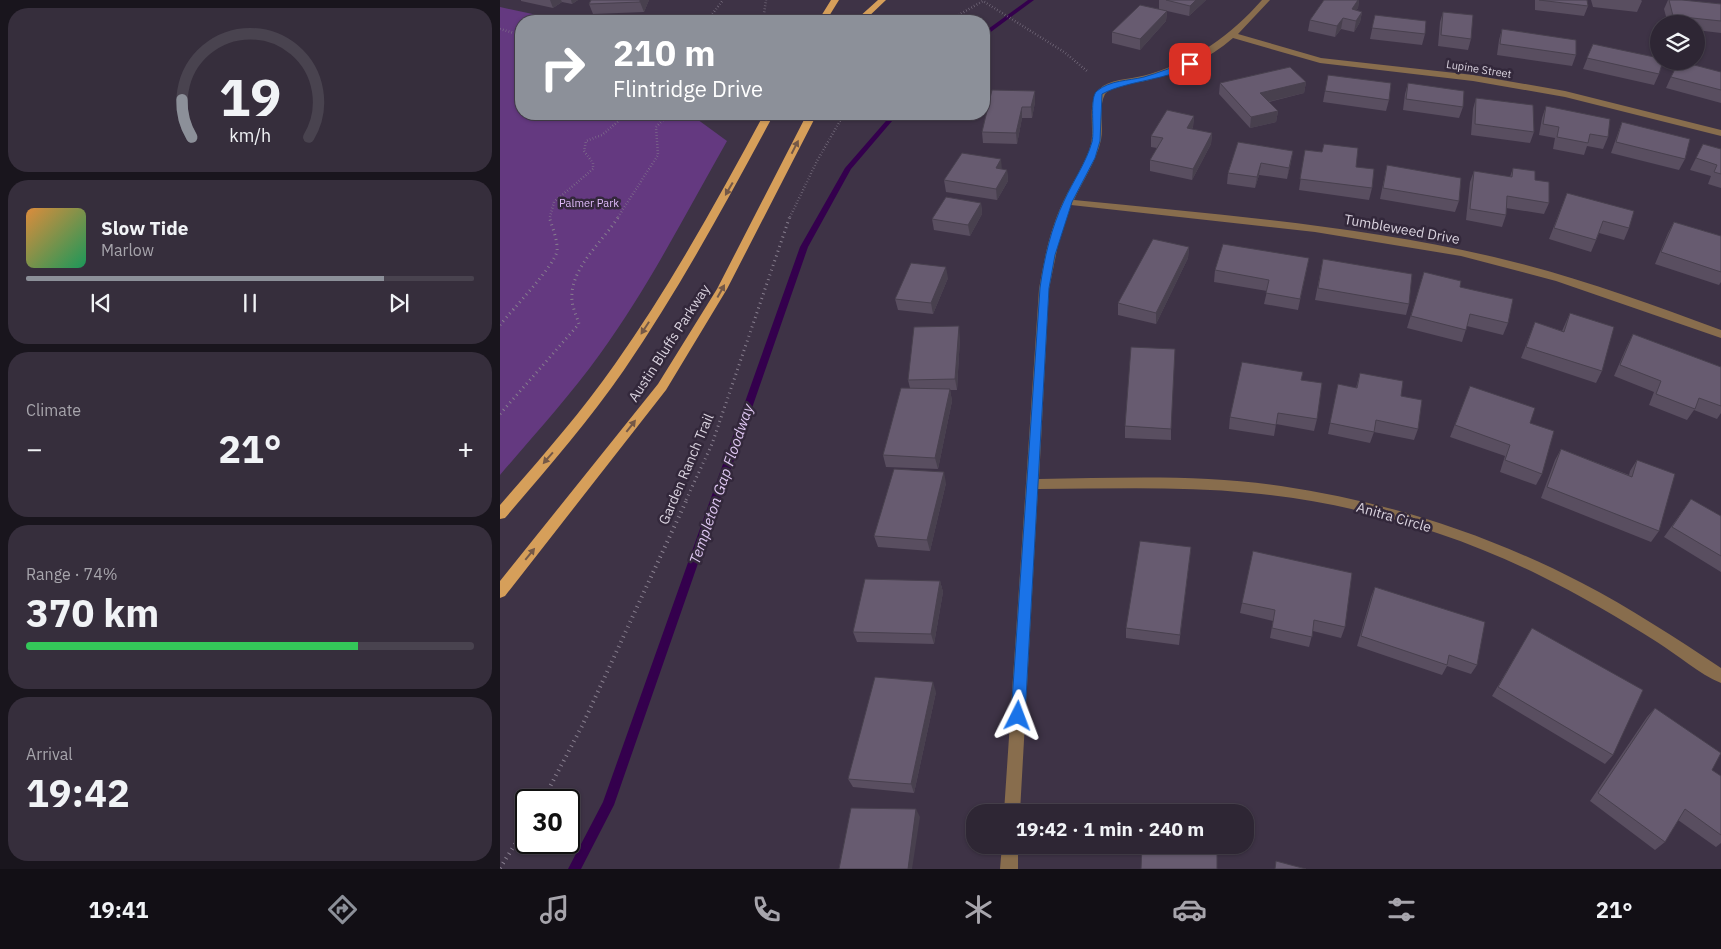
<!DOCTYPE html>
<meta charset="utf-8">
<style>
:root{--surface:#2e2634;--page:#362e3c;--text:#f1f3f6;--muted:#a7a5ac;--line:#49434f;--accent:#8c9099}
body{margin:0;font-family:"IBM Plex Sans",sans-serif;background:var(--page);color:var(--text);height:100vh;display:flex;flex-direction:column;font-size:19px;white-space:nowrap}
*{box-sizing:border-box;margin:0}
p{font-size:16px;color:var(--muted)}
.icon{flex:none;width:28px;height:28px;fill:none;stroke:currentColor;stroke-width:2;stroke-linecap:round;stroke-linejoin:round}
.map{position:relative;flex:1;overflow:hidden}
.side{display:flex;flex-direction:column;gap:8px;padding:8px;background:#19151d;width:500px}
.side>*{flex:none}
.banner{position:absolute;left:15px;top:15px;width:475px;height:105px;border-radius:20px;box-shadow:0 1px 4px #0004,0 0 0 1px var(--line);background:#8c9099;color:#fff;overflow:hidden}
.controls{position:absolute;left:1150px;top:15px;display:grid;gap:10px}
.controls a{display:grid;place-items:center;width:55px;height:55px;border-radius:50%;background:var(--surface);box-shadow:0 1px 4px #0004,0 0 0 1px var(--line);font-size:25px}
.speed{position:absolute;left:15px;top:789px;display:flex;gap:10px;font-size:25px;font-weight:700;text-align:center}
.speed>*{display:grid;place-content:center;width:65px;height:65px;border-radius:50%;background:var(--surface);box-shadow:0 1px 4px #0004,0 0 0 1px var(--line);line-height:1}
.speed .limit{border:2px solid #111;border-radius:8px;background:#fff;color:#111}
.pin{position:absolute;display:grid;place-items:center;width:42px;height:42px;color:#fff;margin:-21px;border-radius:10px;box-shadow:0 2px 8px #0006}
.me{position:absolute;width:55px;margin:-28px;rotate:3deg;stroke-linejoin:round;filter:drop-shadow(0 0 4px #0008)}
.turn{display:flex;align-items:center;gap:18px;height:105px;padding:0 15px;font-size:22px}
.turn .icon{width:65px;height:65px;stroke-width:2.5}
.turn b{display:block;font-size:35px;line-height:42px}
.big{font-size:38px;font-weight:700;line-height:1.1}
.side .widget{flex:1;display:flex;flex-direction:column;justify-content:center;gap:8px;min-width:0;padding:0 18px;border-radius:20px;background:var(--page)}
.side .dial{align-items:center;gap:0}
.dial svg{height:130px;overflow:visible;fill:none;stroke:var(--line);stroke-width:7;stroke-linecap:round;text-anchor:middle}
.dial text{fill:var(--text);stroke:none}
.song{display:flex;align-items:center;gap:15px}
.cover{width:60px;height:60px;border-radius:8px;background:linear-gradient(135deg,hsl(30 70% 55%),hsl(150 70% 35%))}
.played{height:5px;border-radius:2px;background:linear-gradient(90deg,var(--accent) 80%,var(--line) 80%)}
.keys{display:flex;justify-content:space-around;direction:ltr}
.heat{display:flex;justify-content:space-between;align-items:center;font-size:28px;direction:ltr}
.charge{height:8px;border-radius:4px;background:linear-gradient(90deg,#34c759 74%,var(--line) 0)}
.trip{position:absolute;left:466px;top:804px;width:288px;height:50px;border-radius:20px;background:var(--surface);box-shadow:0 1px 4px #0004,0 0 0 1px var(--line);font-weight:700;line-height:50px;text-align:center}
.dock{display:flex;height:80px;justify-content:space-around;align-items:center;background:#120f15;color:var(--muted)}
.dock .icon{width:35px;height:35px}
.dock .active{color:var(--accent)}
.dock b{font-size:22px;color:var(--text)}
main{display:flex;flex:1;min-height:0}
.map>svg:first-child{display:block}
.green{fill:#643980}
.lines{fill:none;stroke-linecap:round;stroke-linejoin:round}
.stream{fill:#34004d;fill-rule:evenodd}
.path-far2{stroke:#877e8e;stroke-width:2.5;stroke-dasharray:0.5 2.5;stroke-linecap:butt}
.path-far1{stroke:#877e8e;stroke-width:3;stroke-dasharray:1 4;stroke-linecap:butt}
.path{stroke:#877e8e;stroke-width:4;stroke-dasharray:1 4.5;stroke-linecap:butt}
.minor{fill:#886d4d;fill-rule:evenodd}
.major{fill:#d69f5a;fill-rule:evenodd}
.wall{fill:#594e60}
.shaded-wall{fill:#48404e}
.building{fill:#675b70;stroke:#48404e}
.oneway{fill:#745847}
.route{fill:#1a73e8;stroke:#114b97}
.labels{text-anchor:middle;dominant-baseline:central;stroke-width:5;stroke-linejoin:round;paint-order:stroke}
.far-street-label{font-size:11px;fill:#dad3df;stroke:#33283b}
.far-park-label{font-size:11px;fill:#e0bcfb;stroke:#33283b}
.street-label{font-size:14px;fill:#dad3df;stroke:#33283b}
.water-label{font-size:15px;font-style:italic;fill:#dec6f1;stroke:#33283b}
</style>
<main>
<section class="side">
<div class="widget dial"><svg viewBox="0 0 100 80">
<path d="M14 69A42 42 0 1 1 86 69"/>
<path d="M14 69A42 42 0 0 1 8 46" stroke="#8c9099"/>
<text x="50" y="56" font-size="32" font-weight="700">19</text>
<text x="50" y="72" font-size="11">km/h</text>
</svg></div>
<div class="widget">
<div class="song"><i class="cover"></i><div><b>Slow Tide</b><p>Marlow</p></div></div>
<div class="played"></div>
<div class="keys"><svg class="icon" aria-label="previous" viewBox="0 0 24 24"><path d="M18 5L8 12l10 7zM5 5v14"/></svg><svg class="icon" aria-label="pause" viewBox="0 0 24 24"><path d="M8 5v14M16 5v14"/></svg><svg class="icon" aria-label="next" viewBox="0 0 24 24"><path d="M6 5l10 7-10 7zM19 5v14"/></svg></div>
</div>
<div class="widget"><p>Climate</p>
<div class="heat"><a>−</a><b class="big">21°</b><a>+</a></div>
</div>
<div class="widget"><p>Range · 74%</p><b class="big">370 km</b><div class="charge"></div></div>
<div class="widget"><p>Arrival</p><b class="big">19:42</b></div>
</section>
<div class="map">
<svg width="1221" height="869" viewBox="0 0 1221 869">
<rect width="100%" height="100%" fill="#3e3346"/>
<!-- green -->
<path class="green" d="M0 7 65 21H21V114H190L227 141C186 213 148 288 100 354 69 397 34 435 0 475Z"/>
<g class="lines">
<!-- stream -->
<path class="stream" d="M528 0H534L484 37V32Z
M392 114H398L351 169 308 247 114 805 81 869H68L103 802 300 247 345 168Z"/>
<!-- path-far2 -->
<path class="path-far2" d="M207 21 223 0
M263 21 266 0
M448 21 483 1 564 52 587 71
M0 29 21 35
M50 217 54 202 93 169V163L84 151 86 141 102 135 122 118 120 114
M118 217 158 155 156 127 169 114
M290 217 317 161 344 114"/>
<!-- path-far1 -->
<path class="path-far1" d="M0 325C12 310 55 265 57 251 58 240 52 227 49 216
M0 414 79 324C77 317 73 309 72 301 69 268 103 242 119 216
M186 500 212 444 290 216"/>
<!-- path -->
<path class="path" d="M43 800 82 726 187 499
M0 868 26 827"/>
<!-- minor -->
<path class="minor" d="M762 0H770L738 34 821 58 973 75 1065 91 1221 130V136L1065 97 973 81 820 63 733 38C709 59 680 71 649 80 635 84 616 83 605 94 598 108 604 124 601 140 596 162 583 180 574 200 714 214 856 225 994 257 1071 275 1146 302 1221 330V338L1056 281 961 256 815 232 571 205 558 245 549 289 539 479C619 478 701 474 781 486 885 501 988 534 1082 583 1130 608 1176 638 1221 668V683C1199 674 1178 655 1157 642 1119 618 1080 595 1039 575 950 531 849 502 750 493 680 486 609 489 538 489L520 812H504L539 289C544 259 550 229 563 202 572 182 585 165 591 144 595 127 585 98 603 86 615 78 636 79 650 74 696 60 730 36 762 0Z
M502 845H518V869H500Z"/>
<!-- major -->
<path class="major" d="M331 0H339L326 21H318Z
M378 0H386L364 21H358V18Z
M264 114H274C227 201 180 288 124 370 88 422 46 470 5 518L0 519V505C40 459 80 414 115 364 171 285 218 199 264 114Z
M307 114H317L227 289 166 390 5 596 0 598V581L158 384 217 289Z"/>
</g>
<!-- wall -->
<path class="wall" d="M21 0H78L72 4 62 2 53 8 21 1Z
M91 0H149L144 12 93 14 89 4Z
M659 0H706L689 16 667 11 666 21 640 50 612 43V32L659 9Z
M824 0H859L858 8 856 10 862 12 860 22 854 32 841 29 835 37 808 31 810 20Z
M1035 0H1087L1088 6 1084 16 1035 10Z
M1091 0H1141L1142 1 1137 12 1093 7Z
M1168 0H1182L1221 4V33L1196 30V24H1168L1164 9Z
M943 12 971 39 968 50 938 46 940 22Z
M875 15 925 34 922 45 870 39Z
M1002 29 1076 55 1072 66 997 55 999 40Z
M1093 44 1159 74 1154 85 1083 69Z
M1221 72V103L1166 88 1171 77Z
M806 82 804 93 769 102 778 111 776 122 750 128 719 94 720 83Z
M908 83 963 107 959 118 903 110 905 94Z
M535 91V102L532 118H522L517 144 483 143 482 132Z
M825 91 889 100 886 111 823 102Z
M976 98 1034 132 1030 143 971 135 973 109Z
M1046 106 1108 137 1103 149 1087 146 1084 155 1053 149 1055 138 1039 135 1042 118Z
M694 116 693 127 692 129 712 133 711 144 692 180 650 171V160L657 148 651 147V136Z
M1122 122 1185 159 1179 170 1111 153 1118 133Z
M738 142 791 162 787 179 759 175 755 188 727 184 728 173Z
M824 144 856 167 872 188 869 200 799 190 805 150 822 152Z
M1203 144 1221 149V188L1208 184 1211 176 1190 170Z
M887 165 959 201 955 212 880 199Z
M1013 168 1035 180 1049 203 1044 214 1006 208V215L1002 227 966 220 970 182 974 171 1010 177Z
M502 169 507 170 508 181 497 200 446 192 444 180Z
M1067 193 1129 228 1124 240 1099 233 1091 252 1049 239Z
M481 203 482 214 470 236 434 230 432 219Z
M1174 222 1221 236V282L1219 285 1155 264 1168 233Z
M689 247 688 258 656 324 618 315V303Z
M809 258 798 310 764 304 767 291 714 282 715 270Z
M823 259 909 304 906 315 815 300Z
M924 272 960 287 1008 323 1003 335 967 326 962 342 907 328Z
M448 278 433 314 398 310 395 299Z
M1070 313 1102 371 1096 383 1021 358 1035 322 1062 331Z
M1133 334 1221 367V413L1217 419 1194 410 1187 420 1149 405 1154 392 1114 376 1127 346Z
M460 337 457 390H450L452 401 438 469 386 467 383 455 410 388 408 380Z
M860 373 901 396 918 429 914 440 874 432 870 443 828 434 838 384 856 388Z
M801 380 817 419 814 431 776 424 774 436 729 429 730 417Z
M970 386 1030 423 1042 474 1036 485 1000 472 1005 456 950 437Z
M625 426 671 429V440L625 438Z
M1061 449 1129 475 1130 471 1137 460 1159 531 1151 542 1041 498 1055 460Z
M446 483 430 551 378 547 374 536Z
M1191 499 1221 516V572L1164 537Z
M691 547 679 645 626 638V628Z
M753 551 845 627 841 638 813 631 809 647 770 638 773 621 740 613Z
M440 581 443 592 434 644 357 642 353 632Z
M875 587 977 665 971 674 947 666 942 675 857 646 871 597Z
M1032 628 1113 755 1105 764 992 696Z
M436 692 414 793 353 787 348 779Z
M1155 708 1212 770 1221 776V843L1216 847 1178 820 1165 842 1155 850 1090 801 1147 717Z"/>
<!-- shaded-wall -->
<path class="shaded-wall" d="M50 0H61L62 2 53 8Z
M71 0H78L72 4Z
M140 0H149L144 12 140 2Z
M696 0H706L689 16 690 6Z
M858 0H859L858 8 850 20 852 9Z
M667 11 666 21 640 50V39Z
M862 12 860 22 854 32 856 21Z
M843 18 841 29 835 37 837 26Z
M806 82 804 93 759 104 760 93Z
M535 91V102L532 118 531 107Z
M522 107V118L517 144 516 133Z
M778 111 776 122 750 128 751 117Z
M694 116 693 127 686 139 687 128Z
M712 133 711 144 692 180 693 169Z
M793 151 791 162 787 179 789 168Z
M501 159 502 170 496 168Z
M761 163 759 175 755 188 757 177Z
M507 170 508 181 497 200 496 189Z
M481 203 482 214 470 236 468 225Z
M689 247 688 258 656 324V313Z
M446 267 448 278 433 314 431 303Z
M459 326 460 337 457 390 455 379Z
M450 389 452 401 438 469 435 458Z
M444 472 446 483 430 551 427 540Z
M440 581 443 592 434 644 431 634Z
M433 682 436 692 414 793 411 784Z
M416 809 420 817 412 869H408Z"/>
<!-- building -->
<path class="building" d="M91 0H140V2L89 4Z
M666 0H696L690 6Z
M824 0H858L852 9 862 12 856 21 843 18 837 26 810 20Z
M1039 0H1087L1088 6Z
M1169 0H1182L1221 4V21L1173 16Z
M640 5 667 11 640 39 612 32Z
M943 12 973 15 971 39 941 35Z
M875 15 926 21 925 34 872 28Z
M1002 29 1076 40V55L1000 44Z
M1093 44 1159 58V61H1163L1159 74 1087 58Z
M1179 61 1221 72V90L1171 77Z
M790 67 806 82 760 93 778 111 751 117 720 83Z
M828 75 891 83 889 100 825 91Z
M908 83 964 91 963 107 906 99Z
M492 90 535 91 531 107H522L516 133 482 132Z
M976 98 1033 105 1034 132 975 124Z
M1046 106 1110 119 1108 137 1090 134 1088 143 1057 137 1059 127 1043 124Z
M667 110 694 116 687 128 712 133 693 169 650 160 663 138 651 136Z
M1122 122 1190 139 1185 159 1116 142Z
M738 142 793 151 789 168 761 163 757 177 728 173Z
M824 144 858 148 856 167 874 169 872 188 800 179 805 150 822 152Z
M1203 144 1221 149V174L1214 172 1217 165 1196 158Z
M462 153 501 159 496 168 507 170 496 189 444 180Z
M887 165 961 178 959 201 883 188Z
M1013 168 1035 171V180L1049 182V203L1007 196 1006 215 970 209 974 171 1012 177Z
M1067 193 1134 211 1129 228 1103 221 1096 240 1054 228Z
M446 197 481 203 468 225 432 219Z
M1174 222 1221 236V272L1161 252Z
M653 239 689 247 656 313 618 303Z
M723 244 809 258 800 299 766 293 769 280 715 270Z
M823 259 912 274 909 304 818 288Z
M411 263 446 267 431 303 395 299Z
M924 272 961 281 960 287 1013 299 1008 323 970 314 966 330 911 316Z
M1070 313 1114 327 1102 371 1026 347 1035 322 1064 332Z
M459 326 455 379 408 380 414 327Z
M1133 334 1221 367V406L1199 398 1195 409 1156 394 1161 381 1120 365Z
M631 347 675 349 671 429 625 426Z
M742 362 803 372 801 380 822 383 817 419 778 413 776 425 730 417Z
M860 373 903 381 901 396 922 400 918 429 876 420 874 432 830 423 838 384 857 388Z
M970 386 1035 408 1030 423 1054 431 1042 474 1005 460 1010 445 955 425Z
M401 388 450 389 435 458 383 455Z
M1061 449 1132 477 1137 460 1175 474 1159 531 1047 487Z
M394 469 444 472 427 540 374 536Z
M1191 499 1221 516V556L1172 527Z
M640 541 691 547 680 635 626 628Z
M753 551 852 573 845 627 814 620 812 637 772 628 775 610 742 603Z
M365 579 440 581 431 634 353 632Z
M875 587 985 622 977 665 949 655 947 665 861 636Z
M1032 628 1143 690 1113 755 998 687Z
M375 677 433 682 411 784 348 779Z
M1155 708 1221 753 1212 770 1221 776V835L1185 809 1165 842 1098 793Z
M351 808 416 809 408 869H339Z
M644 809 692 812H644Z
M642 845H717V869H641Z
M776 861 806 869H775Z"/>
<!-- one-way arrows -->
<defs><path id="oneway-solid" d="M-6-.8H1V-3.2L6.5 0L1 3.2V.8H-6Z" transform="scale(1.25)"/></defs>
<g class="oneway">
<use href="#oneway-solid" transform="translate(295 147) rotate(-63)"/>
<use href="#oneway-solid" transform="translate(229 189) rotate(120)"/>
<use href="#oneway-solid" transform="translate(221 291) rotate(-61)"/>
<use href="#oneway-solid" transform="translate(145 328) rotate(123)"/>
<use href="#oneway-solid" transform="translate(131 426) rotate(-52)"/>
<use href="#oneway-solid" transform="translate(48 458) rotate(131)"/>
<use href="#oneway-solid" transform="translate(30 554) rotate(-51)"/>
</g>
<!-- route -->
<path class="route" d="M687 62 693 64C671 80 628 80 602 94L600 141 595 158 572 202 555 255 549 288 525 716 523 721 518 723 513 721 511 716 540 288C544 259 551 228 564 201 573 181 586 163 592 142 595 130 589 97 597 91 610 80 628 81 644 77 658 73 673 67 687 62Z"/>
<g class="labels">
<!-- far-street labels -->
<g class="far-street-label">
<text transform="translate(979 69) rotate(9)">Lupine Street</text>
</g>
<!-- far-park labels -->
<g class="far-park-label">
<text x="89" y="203">Palmer Park</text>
</g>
<!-- street labels -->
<g class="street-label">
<text transform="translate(902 229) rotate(10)">Tumbleweed Drive</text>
<text transform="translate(169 343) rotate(-57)">Austin Bluffs Parkway</text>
<text transform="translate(186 469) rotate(-67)">Garden Ranch Trail</text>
<text transform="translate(894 517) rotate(16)">Anitra Circle</text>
</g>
<!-- water labels -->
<g class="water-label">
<text transform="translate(221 484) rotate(-71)">Templeton Gap Floodway</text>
</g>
</g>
</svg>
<div class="controls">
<a><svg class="icon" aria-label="layers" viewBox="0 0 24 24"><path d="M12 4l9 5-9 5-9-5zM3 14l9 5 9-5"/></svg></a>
</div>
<div class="speed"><div class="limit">30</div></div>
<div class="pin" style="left:690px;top:64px;background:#d93025"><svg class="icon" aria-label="arrive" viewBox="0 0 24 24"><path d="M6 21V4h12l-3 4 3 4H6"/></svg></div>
<svg class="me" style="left:518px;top:716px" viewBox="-20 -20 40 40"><path d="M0-17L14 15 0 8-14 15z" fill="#1a73e8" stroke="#fff" stroke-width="4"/></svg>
<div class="trip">19:42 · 1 min · 240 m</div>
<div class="banner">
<div class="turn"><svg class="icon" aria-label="right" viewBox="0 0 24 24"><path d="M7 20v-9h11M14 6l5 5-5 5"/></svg><div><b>210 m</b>Flintridge Drive</div></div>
</div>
</div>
</main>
<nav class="dock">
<b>19:41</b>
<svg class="icon active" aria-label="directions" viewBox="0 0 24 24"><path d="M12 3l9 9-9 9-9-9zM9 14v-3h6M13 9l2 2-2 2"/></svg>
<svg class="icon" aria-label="music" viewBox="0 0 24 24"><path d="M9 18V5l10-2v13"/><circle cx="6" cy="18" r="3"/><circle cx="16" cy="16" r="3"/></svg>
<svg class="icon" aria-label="phone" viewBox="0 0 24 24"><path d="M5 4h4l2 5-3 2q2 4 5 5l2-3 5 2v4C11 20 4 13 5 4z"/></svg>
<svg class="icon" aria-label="climate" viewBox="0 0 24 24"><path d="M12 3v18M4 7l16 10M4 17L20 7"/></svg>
<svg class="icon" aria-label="car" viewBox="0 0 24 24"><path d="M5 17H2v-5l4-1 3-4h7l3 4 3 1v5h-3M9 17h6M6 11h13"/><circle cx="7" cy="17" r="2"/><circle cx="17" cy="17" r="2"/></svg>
<svg class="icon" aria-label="filters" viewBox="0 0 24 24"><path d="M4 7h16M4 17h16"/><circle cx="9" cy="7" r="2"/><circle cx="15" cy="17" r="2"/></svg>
<b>21°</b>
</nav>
